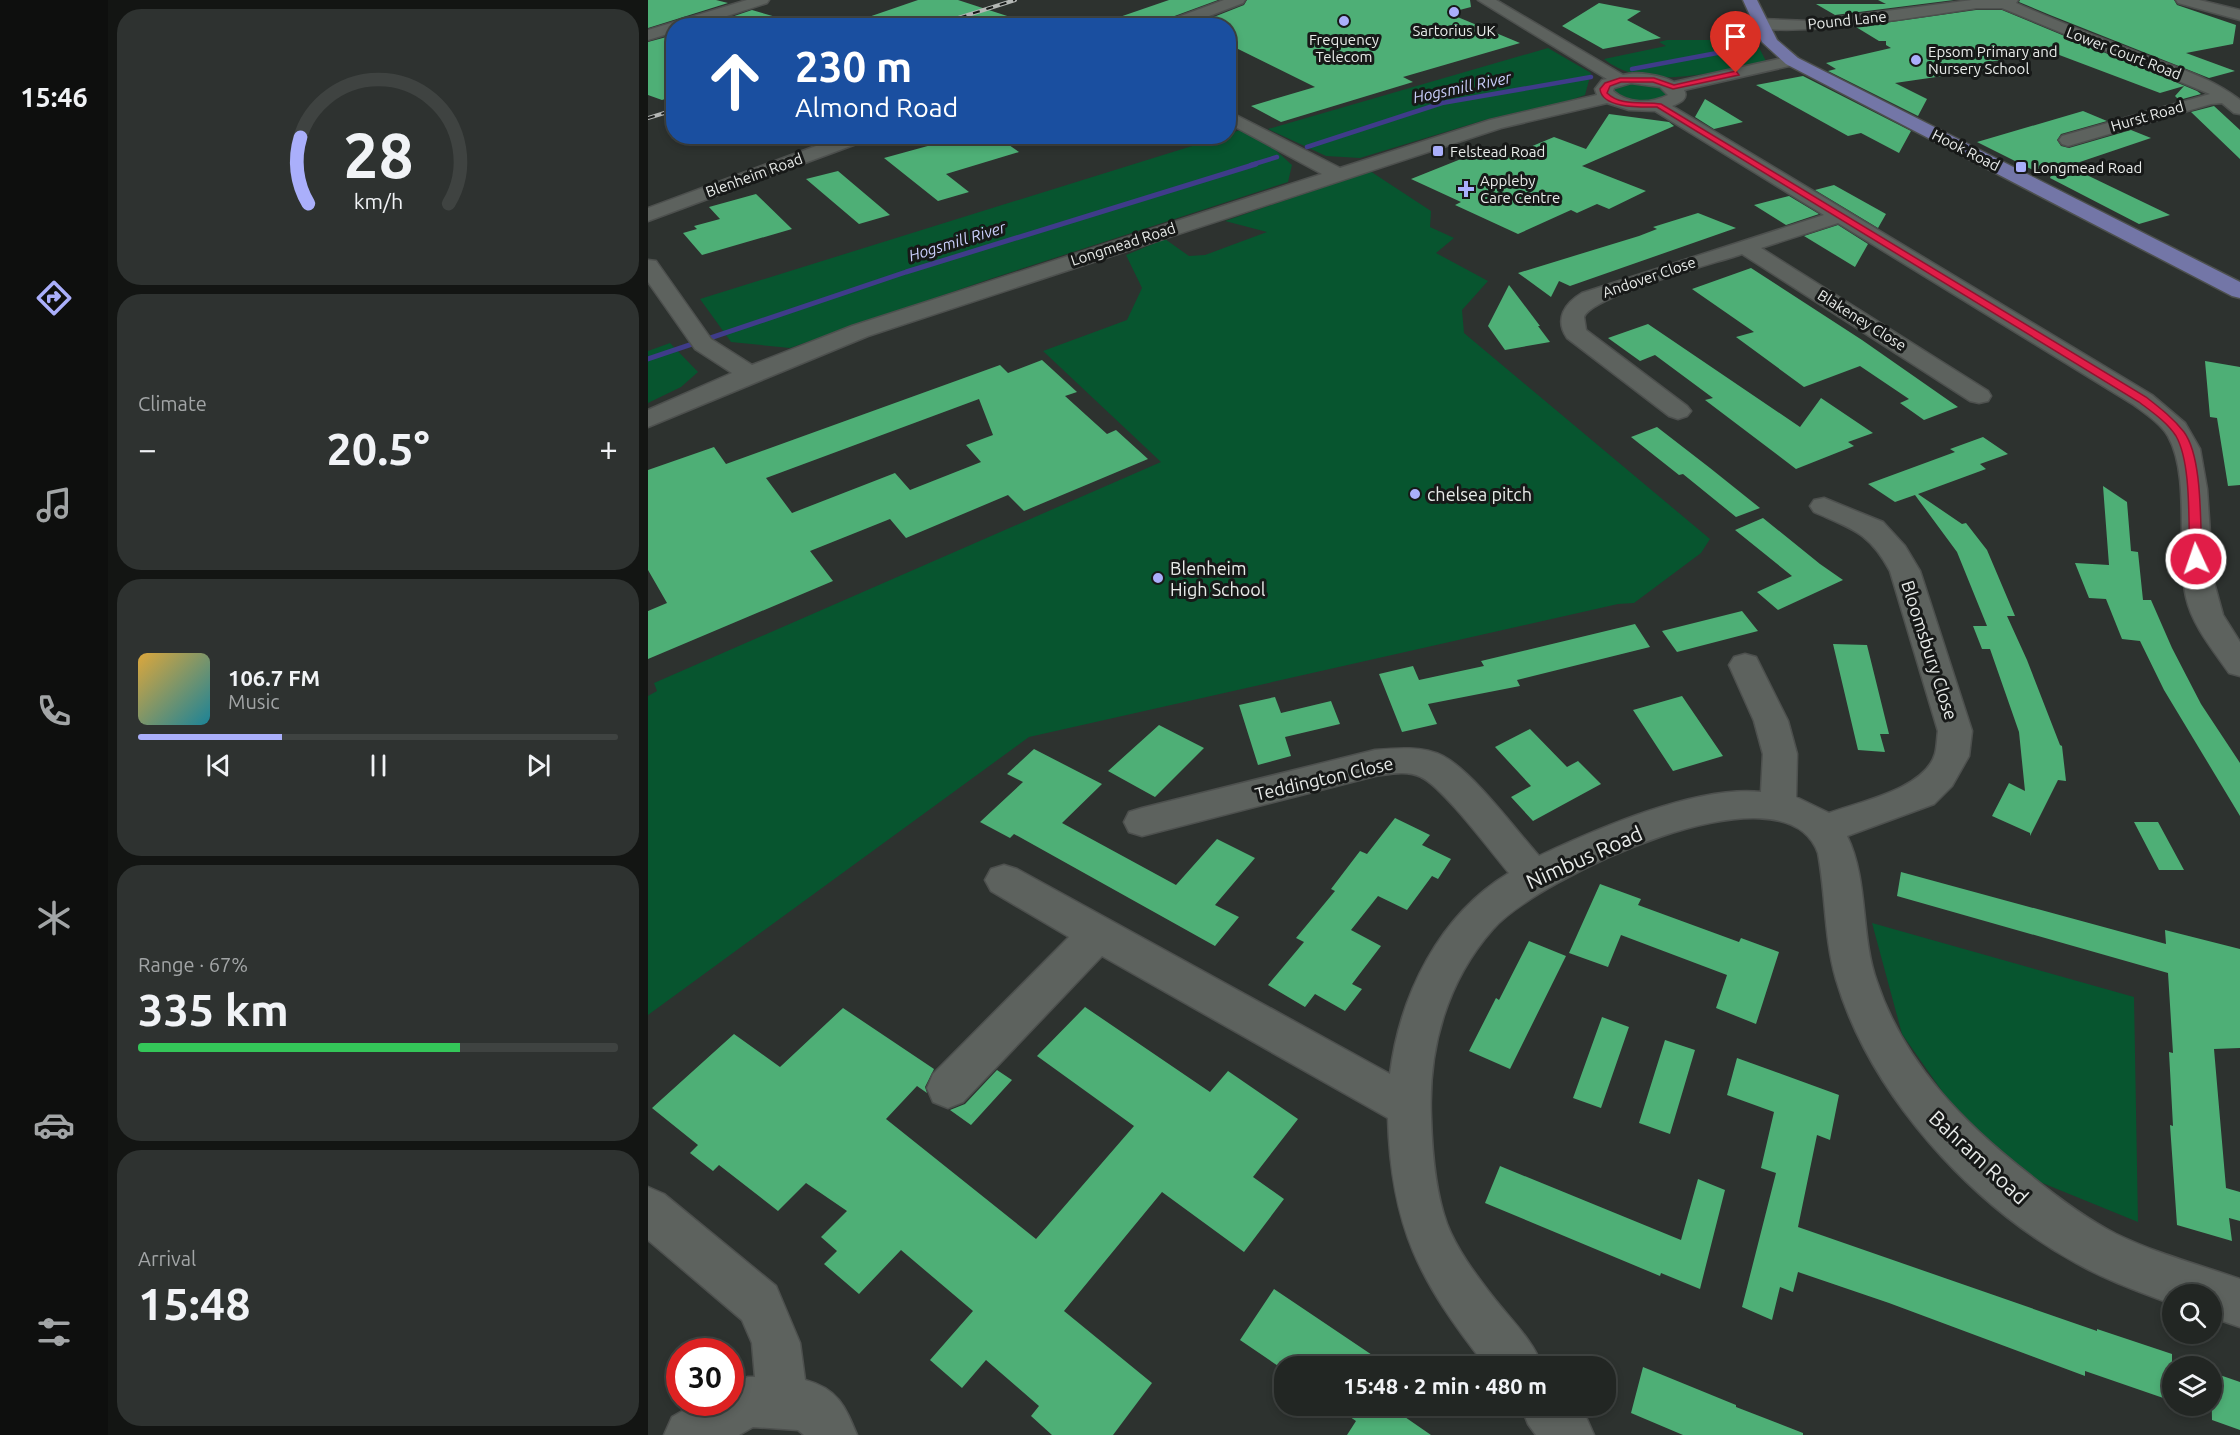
<!DOCTYPE html>
<meta charset="utf-8">
<style>
:root{--surface:#222623;--page:#2e3230;--text:#f1f3f6;--muted:#a2a5a6;--line:#3f4341;--accent:#aaaffb}
body{margin:0;font-family:Ubuntu,sans-serif;background:var(--page);color:var(--text);height:100vh;display:flex;flex-direction:column;font-size:22px;white-space:nowrap}
*{box-sizing:border-box;margin:0}
p{font-size:20px;color:var(--muted)}
.icon{flex:none;width:33px;height:33px;fill:none;stroke:currentColor;stroke-width:2;stroke-linecap:round;stroke-linejoin:round}
.map{position:relative;flex:1;overflow:hidden}
.drawer{display:flex;flex-direction:column;gap:9px;padding:9px;background:#131513;width:540px}
.drawer>*{flex:none}
.banner{position:absolute;left:18px;top:18px;width:570px;height:126px;border-radius:24px;box-shadow:0 3px 9px #0003,0 0 0 2px var(--line);background:#1a4fa0;color:#fff;overflow:hidden}
.tools{position:absolute;left:1514px;top:1284px;display:grid;gap:12px}
.tools a{display:grid;place-items:center;width:60px;height:60px;border-radius:50%;background:var(--surface);box-shadow:0 3px 9px #0003,0 0 0 2px var(--line);font-size:30px}
.speed{position:absolute;left:18px;top:1338px;display:flex;gap:12px;font-size:30px;font-weight:700;text-align:center}
.speed>*{display:grid;place-content:center;width:78px;height:78px;border-radius:50%;background:var(--surface);box-shadow:0 3px 9px #0003,0 0 0 2px var(--line);line-height:1}
.speed .limit{border:9px solid #d22;background:#fff;color:#111}
.pin{position:absolute;display:grid;place-items:center;width:51px;height:51px;color:#fff;margin:-62px -26px;border-radius:50% 50% 50% 0;rotate:-45deg;box-shadow:0 0 6px #0007}
.pin .icon{rotate:45deg}
.me{position:absolute;width:66px;margin:-33px;rotate:357deg;stroke-linejoin:round;filter:drop-shadow(0 0 4px #0008)}
.turn{display:flex;align-items:center;gap:21px;height:126px;padding:0 30px;font-size:27px}
.turn .icon{width:78px;height:78px;stroke-width:2.5}
.turn b{display:block;font-size:42px;line-height:51px}
.big{font-size:45px;font-weight:700;line-height:1.1}
.drawer .card{flex:1;display:flex;flex-direction:column;justify-content:center;gap:9px;min-width:0;padding:0 21px;border-radius:24px;background:var(--page)}
.drawer .dial{align-items:center;gap:0}
.dial svg{height:156px;overflow:visible;fill:none;stroke:var(--line);stroke-width:7;stroke-linecap:round;text-anchor:middle}
.dial text{fill:var(--text);stroke:none}
.song{display:flex;align-items:center;gap:18px}
.cover{width:72px;height:72px;border-radius:9px;background:linear-gradient(135deg,hsl(40 70% 55%),hsl(190 70% 35%))}
.played{height:6px;border-radius:3px;background:linear-gradient(90deg,var(--accent) 30%,var(--line) 30%)}
.keys{display:flex;justify-content:space-around;direction:ltr}
.heat{display:flex;justify-content:space-between;align-items:center;font-size:33px;direction:ltr}
.charge{height:9px;border-radius:4px;background:linear-gradient(90deg,#34c759 67%,var(--line) 0)}
.trip{position:absolute;left:626px;top:1356px;width:342px;height:60px;border-radius:24px;background:var(--surface);box-shadow:0 3px 9px #0003,0 0 0 2px var(--line);font-weight:700;line-height:60px;text-align:center}
main{display:flex;flex:1;min-height:0}
.tabs{display:flex;flex-direction:column;width:108px;justify-content:space-around;align-items:center;background:#0e0f0e;color:var(--muted)}
.tabs .icon{width:42px;height:42px}
.tabs .active{color:var(--accent)}
.tabs b{font-size:27px;color:var(--text)}
.map>svg:first-child{display:block}
.green{fill:#07552f}
.lines{fill:none;stroke-linecap:round;stroke-linejoin:round}
.stream-far1{stroke:#3f3c8a;stroke-width:4.5}
.stream{stroke:#3f3c8a;stroke-width:5}
.building{fill:#4eaf76;fill-rule:evenodd}
.minor-casing{stroke:#4d504e;stroke-width:3}
.major-casing{stroke:#4d504e;stroke-width:3}
.minor{fill:#5d625e;fill-rule:evenodd}
.major{fill:#7376a7;fill-rule:evenodd}
.rail-casing{stroke:#b4b7b5;stroke-width:4}
.rail{stroke:#171918;stroke-width:2;stroke-dasharray:7;stroke-linecap:butt}
.route{fill:#e11d48;stroke:#92132f;stroke-width:1.5}
.poi-dot{fill:#aaaffb;stroke:#171918;stroke-width:2}
.labels{text-anchor:middle;dominant-baseline:central;stroke-width:6;stroke-linejoin:round;paint-order:stroke}
.far-street-label{font-size:15px;fill:#e8ebe9;stroke:#171918}
.far-poi-label{font-size:15px;fill:#e8ebe9;stroke:#171918;text-anchor:start}
.far-water-label{font-size:16px;font-style:italic;fill:#cacffb;stroke:#171918}
.poi-label{font-size:18px;fill:#e8ebe9;stroke:#171918;text-anchor:start}
.street-label{font-size:18px;fill:#e8ebe9;stroke:#171918}
.near-street-label{font-size:21px;fill:#e8ebe9;stroke:#171918}
</style>
<main>
<nav class="tabs">
<b>15:46</b>
<svg class="icon active" aria-label="directions" viewBox="0 0 24 24"><path d="M12 3l9 9-9 9-9-9zM9 14v-3h6M13 9l2 2-2 2"/></svg>
<svg class="icon" aria-label="music" viewBox="0 0 24 24"><path d="M9 18V5l10-2v13"/><circle cx="6" cy="18" r="3"/><circle cx="16" cy="16" r="3"/></svg>
<svg class="icon" aria-label="phone" viewBox="0 0 24 24"><path d="M5 4h4l2 5-3 2q2 4 5 5l2-3 5 2v4C11 20 4 13 5 4z"/></svg>
<svg class="icon" aria-label="climate" viewBox="0 0 24 24"><path d="M12 3v18M4 7l16 10M4 17L20 7"/></svg>
<svg class="icon" aria-label="car" viewBox="0 0 24 24"><path d="M5 17H2v-5l4-1 3-4h7l3 4 3 1v5h-3M9 17h6M6 11h13"/><circle cx="7" cy="17" r="2"/><circle cx="17" cy="17" r="2"/></svg>
<svg class="icon" aria-label="filters" viewBox="0 0 24 24"><path d="M4 7h16M4 17h16"/><circle cx="9" cy="7" r="2"/><circle cx="15" cy="17" r="2"/></svg>
</nav>
<section class="drawer">
<div class="card dial"><svg viewBox="0 0 100 80">
<path d="M14 69A42 42 0 1 1 86 69"/>
<path d="M14 69A42 42 0 0 1 10 35" stroke="#aaaffb"/>
<text x="50" y="56" font-size="32" font-weight="700">28</text>
<text x="50" y="72" font-size="11">km/h</text>
</svg></div>
<div class="card"><p>Climate</p>
<div class="heat"><a>−</a><b class="big">20.5°</b><a>+</a></div>
</div>
<div class="card">
<div class="song"><i class="cover"></i><div><b>106.7 FM</b><p>Music</p></div></div>
<div class="played"></div>
<div class="keys"><svg class="icon" aria-label="previous" viewBox="0 0 24 24"><path d="M18 5L8 12l10 7zM5 5v14"/></svg><svg class="icon" aria-label="pause" viewBox="0 0 24 24"><path d="M8 5v14M16 5v14"/></svg><svg class="icon" aria-label="next" viewBox="0 0 24 24"><path d="M6 5l10 7-10 7zM19 5v14"/></svg></div>
</div>
<div class="card"><p>Range · 67%</p><b class="big">335 km</b><div class="charge"></div></div>
<div class="card"><p>Arrival</p><b class="big">15:48</b></div>
</section>
<div class="map">
<svg width="1592" height="1435" viewBox="0 0 1592 1435">
<rect width="100%" height="100%" fill="#2d322f"/>
<!-- green -->
<path class="green" d="M1019 40H1107L1118 61C1071 71 997 93 956 59L1018 46 1011 42Z
M900 48 943 73 937 95 917 102 840 119 712 158 678 156 620 129Z
M1000 81 1025 93 1001 104 971 99 962 88 969 83Z
M592 130 623 146 644 165 640 182 342 279 142 348 83 342 52 299 573 137 580 136 581 134Z
M722 171 783 211 782 227 806 238 788 253 840 281 814 310 816 333 1062 539 1053 553 986 603 970 604 381 737 0 1015V696L9 691 6 683 513 462 395 351 479 320 494 288 478 255 517 239 541 256 557 255 619 232 577 221Z
M22 343 50 372 33 387 0 403V351Z
M1224 923 1486 997 1490 1222 1387 1180 1317 1124 1254 1034Z"/>
<g class="lines">
<!-- stream-far1 -->
<path class="stream-far1" d="M984 69 1101 47
M659 147 794 103 943 77
M603 165 629 157"/>
<!-- stream -->
<path class="stream" d="M0 359 258 272 608 164"/>
</g>
<!-- building -->
<path class="building" d="M0 0H68L80 3 0 28Z
M270 0H310L375 21 374 26H207L206 22Z
M521 0H570L513 21 510 26H458L457 22Z
M599 0H822L823 7 800 13 872 43 755 77 765 82 633 122 603 106 667 87 580 44V26H543L596 5Z
M1230 0H1306L1187 15 1168 4H1238Z
M1372 0H1526L1529 5 1588 25 1585 44 1538 53 1587 71 1561 78 1402 15 1371 2Z
M951 3 993 11 979 20 1013 38 955 49 914 26Z
M104 10 135 19 134 26H57Z
M1328 10H1354L1549 91 1553 94 1531 100 1527 96 1536 86 1512 93 1406 53 1339 62 1350 68 1247 83 1279 99 1270 116 1180 71 1188 69 1178 63 1243 48 1238 45V41H1231L1208 27Z
M26 35V96L14 100 0 95V42Z
M1155 76 1263 131 1251 153 1213 133 1200 136 1108 85Z
M1057 99 1095 122 1066 129 1047 117Z
M1566 106 1592 130V159L1543 112Z
M1435 111 1459 121 1413 134 1409 140 1413 146 1421 148 1483 130 1503 138 1420 166 1522 215 1491 224 1402 178 1405 171 1395 175 1329 142Z
M961 114 1021 122 1026 126 934 166 998 191 961 209 949 204 929 213 923 210 870 234 807 205 813 202 763 179 838 149H854L865 154 906 137 938 149Z
M277 136H348L371 152 298 174 321 192 290 201 236 158 287 144Z
M190 171 242 215 211 224 158 179Z
M1186 185 1238 214 1230 228 1167 190Z
M108 194 144 229 54 255 35 233 49 229 46 226 72 219 61 207Z
M1141 196 1171 214 1138 225 1106 205Z
M1050 213 1088 228 922 286 911 281 903 297 870 273 991 236 1009 229 1005 227Z
M1190 225 1220 244 1207 267 1156 236Z
M1103 268 1214 340 1310 407 1276 420 1252 403 1261 399 1212 366 1156 387 1088 337 1106 332 1044 289Z
M861 285 892 326H890L902 342 857 350 840 326Z
M1000 324 1152 427 1173 398 1225 433 1200 442 1206 446 1148 469 1057 400 1065 398 1007 355 992 361 960 338Z
M394 360 429 392 417 396 459 434 468 430 500 459 376 511 360 495 258 538 242 519 162 551 185 581 0 659V611L19 603 0 570V470L66 447 78 464 352 365 360 373ZM331 399 345 435 318 445 333 462 262 490 247 473 144 513 118 478Z
M1557 361 1592 367V485L1580 486 1569 418 1562 417Z
M1009 427 1062 468 1112 508 1088 517 1035 474 1031 475 983 437Z
M1335 437 1360 454 1332 464 1338 469 1270 494 1314 524 1318 523 1339 550 1367 616H1359L1379 660 1412 745 1414 746 1418 781 1410 780 1382 836V833L1344 816 1361 783 1377 791 1371 732 1342 649H1334L1325 626H1339L1309 552 1267 495 1247 502 1220 484 1307 452 1302 449Z
M1455 486 1479 502 1483 551 1490 552 1495 600H1503L1524 648 1553 704 1592 763V816L1516 690 1492 641 1474 639 1458 599 1441 598 1427 563 1461 565Z
M1115 518 1172 564 1195 580 1130 610 1109 592 1144 576 1087 530Z
M1094 611 1110 631 1029 652 1014 631Z
M987 624 1002 647 869 680 872 686 780 704 789 724 754 732 731 674 765 666 771 680 836 666 833 661Z
M1185 644 1219 645 1241 734H1232L1237 752 1210 750Z
M1034 696 1075 756 1025 771 985 710Z
M627 697 633 713 683 701 692 724 637 737 643 756 610 765 591 705Z
M511 725 556 748 507 797 460 771Z
M882 729 919 767 930 761 953 784 885 821 863 797 883 786 847 747Z
M386 749 454 784 414 823 528 885 569 839 607 858 567 905 591 917 567 946 366 834 362 838 332 822 375 782 359 774Z
M747 818 782 835 774 845 803 859 790 879 784 876 759 910 730 896 703 930 733 946 704 984 714 989 697 1011 667 994 657 1007 620 985 656 942 648 938 687 891 683 889 712 851 719 854Z
M1486 822H1510L1536 870H1511Z
M1253 872 1518 944 1517 930 1592 949V1048L1566 1049 1578 1188 1592 1192V1221L1581 1218 1584 1241 1529 1225 1522 1125 1525 1126 1521 1052 1525 1053 1520 973 1249 896Z
M952 884 993 899 990 905 1091 942 1093 938 1131 952 1108 1024 1068 1008 1079 975 973 935 960 967 921 953Z
M881 941 918 956 862 1069 821 1051 848 998 851 1000Z
M437 1007 562 1092 580 1071 650 1119 605 1177 636 1199 596 1252 514 1192 416 1311 504 1383 465 1435H404L383 1416 391 1406 338 1360 314 1388 282 1360 325 1311 253 1250 211 1294 176 1264 189 1251 173 1237 199 1211 158 1183 130 1211 71 1165 65 1171 42 1153 50 1145 4 1108 86 1034 132 1067 195 1008 286 1069 277 1087 279 1093 269 1086 238 1119 388 1239 486 1126 389 1056Z
M954 1017 981 1027 953 1108 925 1098Z
M1017 1040 1047 1050 1022 1134 991 1123Z
M1089 1058 1191 1095 1182 1140 1169 1135 1150 1227 1449 1331V1329L1524 1354V1401L1437 1371V1376L1241 1303 1150 1272 1145 1292 1132 1287 1124 1320 1094 1307 1128 1173 1113 1168 1126 1112 1079 1095Z
M349 1070 364 1080 323 1125 302 1110 317 1104Z
M852 1166 1033 1240 1050 1179 1077 1190 1052 1289 1013 1273 1012 1276 837 1203Z
M626 1289 739 1365 738 1366H636V1370L592 1340Z
M995 1367 1088 1405V1407L1155 1433V1435H1035L983 1413Z
M1563 1372 1592 1382V1430L1564 1420Z
M686 1406H741L783 1435H699L708 1421Z"/>
<g class="lines">
<defs>
<path id="minor" d="M99 0H121L119 3 48 26H26V32L0 40V30Z
M576 0H597L595 3 535 26H512L514 23Z
M830 0H848L975 75C989 71 1014 75 1026 82L1144 56 1150 58 1152 61 1150 64 1036 90C1041 99 1032 103 1024 106L1504 395 1537 423 1552 449 1559 489 1565 579 1575 615 1592 642V676L1581 673C1565 650 1544 625 1538 597 1528 550 1543 477 1520 436 1513 424 1498 414 1486 405L1190 223 1113 248 1340 391 1343 396 1340 401 1331 403 1322 401 1094 254C1068 263 943 296 936 317L938 330 1039 406 1043 411 1039 416 1030 419 1021 416 919 338C906 319 917 303 934 293L1176 215 1007 111 981 110 959 103 853 128 220 336 0 427V410L84 373 47 349 0 282V260L8 261 63 339 104 365 204 326 674 174 580 123V111L692 168 842 120 949 95 947 89 954 80 959 79ZM983 83 1012 87 1020 95C1002 104 980 104 965 91L966 88Z
M1324 0H1370L1368 3C1412 23 1457 39 1501 57 1533 69 1565 79 1592 100V114L1586 113 1574 103 1563 104 1420 146 1414 144 1411 140 1414 136 1562 94 1354 8H1328C1296 13 1121 42 1105 24L1113 19 1161 21Z
M1528 0H1551L1592 10V20L1530 3Z
M195 136H222L219 140 0 221V208Z
M1176 498 1235 522 1257 546 1272 571 1324 731 1321 756 1304 786 1286 804 1199 836C1221 881 1212 935 1229 982 1256 1063 1316 1124 1382 1175 1409 1197 1437 1218 1468 1234 1507 1253 1551 1265 1592 1279V1327L1563 1317V1294H1524V1304C1492 1292 1458 1280 1428 1263 1323 1205 1222 1095 1188 979 1176 938 1178 895 1170 853 1137 759 889 879 845 929 799 981 780 1048 783 1117 784 1152 787 1191 799 1224 809 1250 828 1275 845 1297 862 1319 885 1340 894 1366H838C772 1282 743 1228 740 1118L454 956 315 1102 300 1108 285 1102 279 1088 285 1074 421 937 343 891 337 880 343 869 356 865 369 869 742 1074C752 995 791 915 861 873 844 853 794 786 773 777 759 770 742 774 727 776L494 836 481 832 476 822 481 812 494 808 727 750C749 748 775 746 795 756 825 772 867 829 891 856 949 829 1049 785 1113 792L1115 754 1106 721 1081 665 1086 657 1097 654 1108 657 1140 721 1149 754 1148 797 1181 813C1211 802 1277 789 1287 754 1289 747 1289 738 1290 731L1242 571C1221 532 1204 529 1166 512L1162 506 1166 500Z
M0 1187 16 1194 128 1286 152 1343 157 1380C190 1389 197 1406 209 1435H156L150 1430 105 1427 91 1435H16L24 1417 50 1402H82V1384L100 1377H107L104 1343 94 1320 0 1240Z
M873 1406H929L938 1417 946 1435H888L880 1424Z"/>
<path id="major" d="M1095 0H1109L1129 40 1150 58 1592 282V298L1584 296 1138 64 1114 42Z"/>
</defs>
<!-- minor casing -->
<use href="#minor" class="minor-casing"/>
<!-- major casing -->
<use href="#major" class="major-casing"/>
<!-- minor -->
<use href="#minor" class="minor"/>
<!-- major -->
<use href="#major" class="major"/>
<defs>
<path id="rail" d="M285 26 367 0
M0 118 26 110"/>
</defs>
<!-- rail casing -->
<use href="#rail" class="rail-casing"/>
<!-- rail -->
<use href="#rail" class="rail"/>
</g>
<!-- route -->
<path class="route" d="M1088 71 1091 75 1025 89 1005 82H973L962 86 959 93C973 107 996 101 1013 104L1498 397C1512 408 1525 418 1536 432 1555 458 1552 525 1554 559L1552 562 1548 563 1542 559C1540 526 1544 464 1528 436 1519 422 1504 412 1491 402L1009 107C994 107 954 109 952 89L957 83 972 78H1006L1026 85Z"/>
<!-- markers -->
<g class="poi-dot">
<circle cx="806" cy="12" r="6"/>
<circle cx="696" cy="21" r="6"/>
<circle cx="1268" cy="60" r="6"/>
<rect x="784" y="145" width="12" height="12" rx="3"/>
<rect x="1367" y="161" width="12" height="12" rx="3"/>
<path d="M815 180h6v6h6v6h-6v6h-6v-6h-6v-6h6z"/>
<circle cx="767" cy="494" r="6"/>
<circle cx="510" cy="578" r="6"/>
</g>
<g class="labels">
<!-- far-street labels -->
<g class="far-street-label">
<text transform="translate(1199 20) rotate(-6)">Pound Lane</text>
<text transform="translate(1476 53) rotate(21)">Lower Court Road</text>
<text transform="translate(1499 116) rotate(-16)">Hurst Road</text>
<text transform="translate(1318 150) rotate(27)">Hook Road</text>
<text transform="translate(106 175) rotate(-20)">Blenheim Road</text>
<text transform="translate(475 244) rotate(-18)">Longmead Road</text>
<text transform="translate(1001 277) rotate(-19)">Andover Close</text>
<text transform="translate(1214 320) rotate(32)">Blakeney Close</text>
</g>
<!-- far-poi labels -->
<g class="far-poi-label">
<text x="806" y="30" text-anchor="middle">Sartorius UK</text>
<text x="696" y="39" text-anchor="middle">Frequency<tspan x="696" dy="17">Telecom</tspan></text>
<text x="1280" y="51">Epsom Primary and<tspan x="1280" dy="17">Nursery School</tspan></text>
<text x="802" y="151">Felstead Road</text>
<text x="1385" y="167">Longmead Road</text>
<text x="832" y="180">Appleby<tspan x="832" dy="17">Care Centre</tspan></text>
</g>
<!-- far-water labels -->
<g class="far-water-label">
<text transform="translate(814 87) rotate(-12)">Hogsmill River</text>
<text transform="translate(309 241) rotate(-17)">Hogsmill River</text>
</g>
<!-- poi labels -->
<g class="poi-label">
<text x="779" y="494">chelsea pitch</text>
<text x="522" y="568">Blenheim<tspan x="522" dy="21">High School</tspan></text>
</g>
<!-- street labels -->
<g class="street-label">
<text transform="translate(1282 650) rotate(72)">Bloomsbury Close</text>
<text transform="translate(676 778) rotate(-13)">Teddington Close</text>
</g>
<!-- near-street labels -->
<g class="near-street-label">
<text transform="translate(936 857) rotate(-24)">Nimbus Road</text>
<text transform="translate(1331 1157) rotate(43)">Bahram Road</text>
</g>
</g>
</svg>
<div class="tools">
<a><svg class="icon" aria-label="search" viewBox="0 0 24 24"><circle cx="10" cy="10" r="6"/><path d="M15 15l6 6"/></svg></a>
<a><svg class="icon" aria-label="layers" viewBox="0 0 24 24"><path d="M12 4l9 5-9 5-9-5zM3 14l9 5 9-5"/></svg></a>
</div>
<div class="speed"><div class="limit">30</div></div>
<div class="pin" style="left:1088px;top:73px;background:#d93025"><svg class="icon" aria-label="arrive" viewBox="0 0 24 24"><path d="M6 21V4h12l-3 4 3 4H6"/></svg></div>
<svg class="me" style="left:1548px;top:559px" viewBox="-20 -20 40 40"><circle r="17" fill="#e11d48" stroke="#fff" stroke-width="3"/><path d="M0-11L8 9 0 5-8 9z" fill="#fff"/></svg>
<div class="trip">15:48 · 2 min · 480 m</div>
<div class="banner">
<div class="turn"><svg class="icon" aria-label="ahead" viewBox="0 0 24 24"><path d="M12 20V5M6 11l6-6 6 6"/></svg><div><b>230 m</b>Almond Road</div></div>
</div>
</div>
</main>
